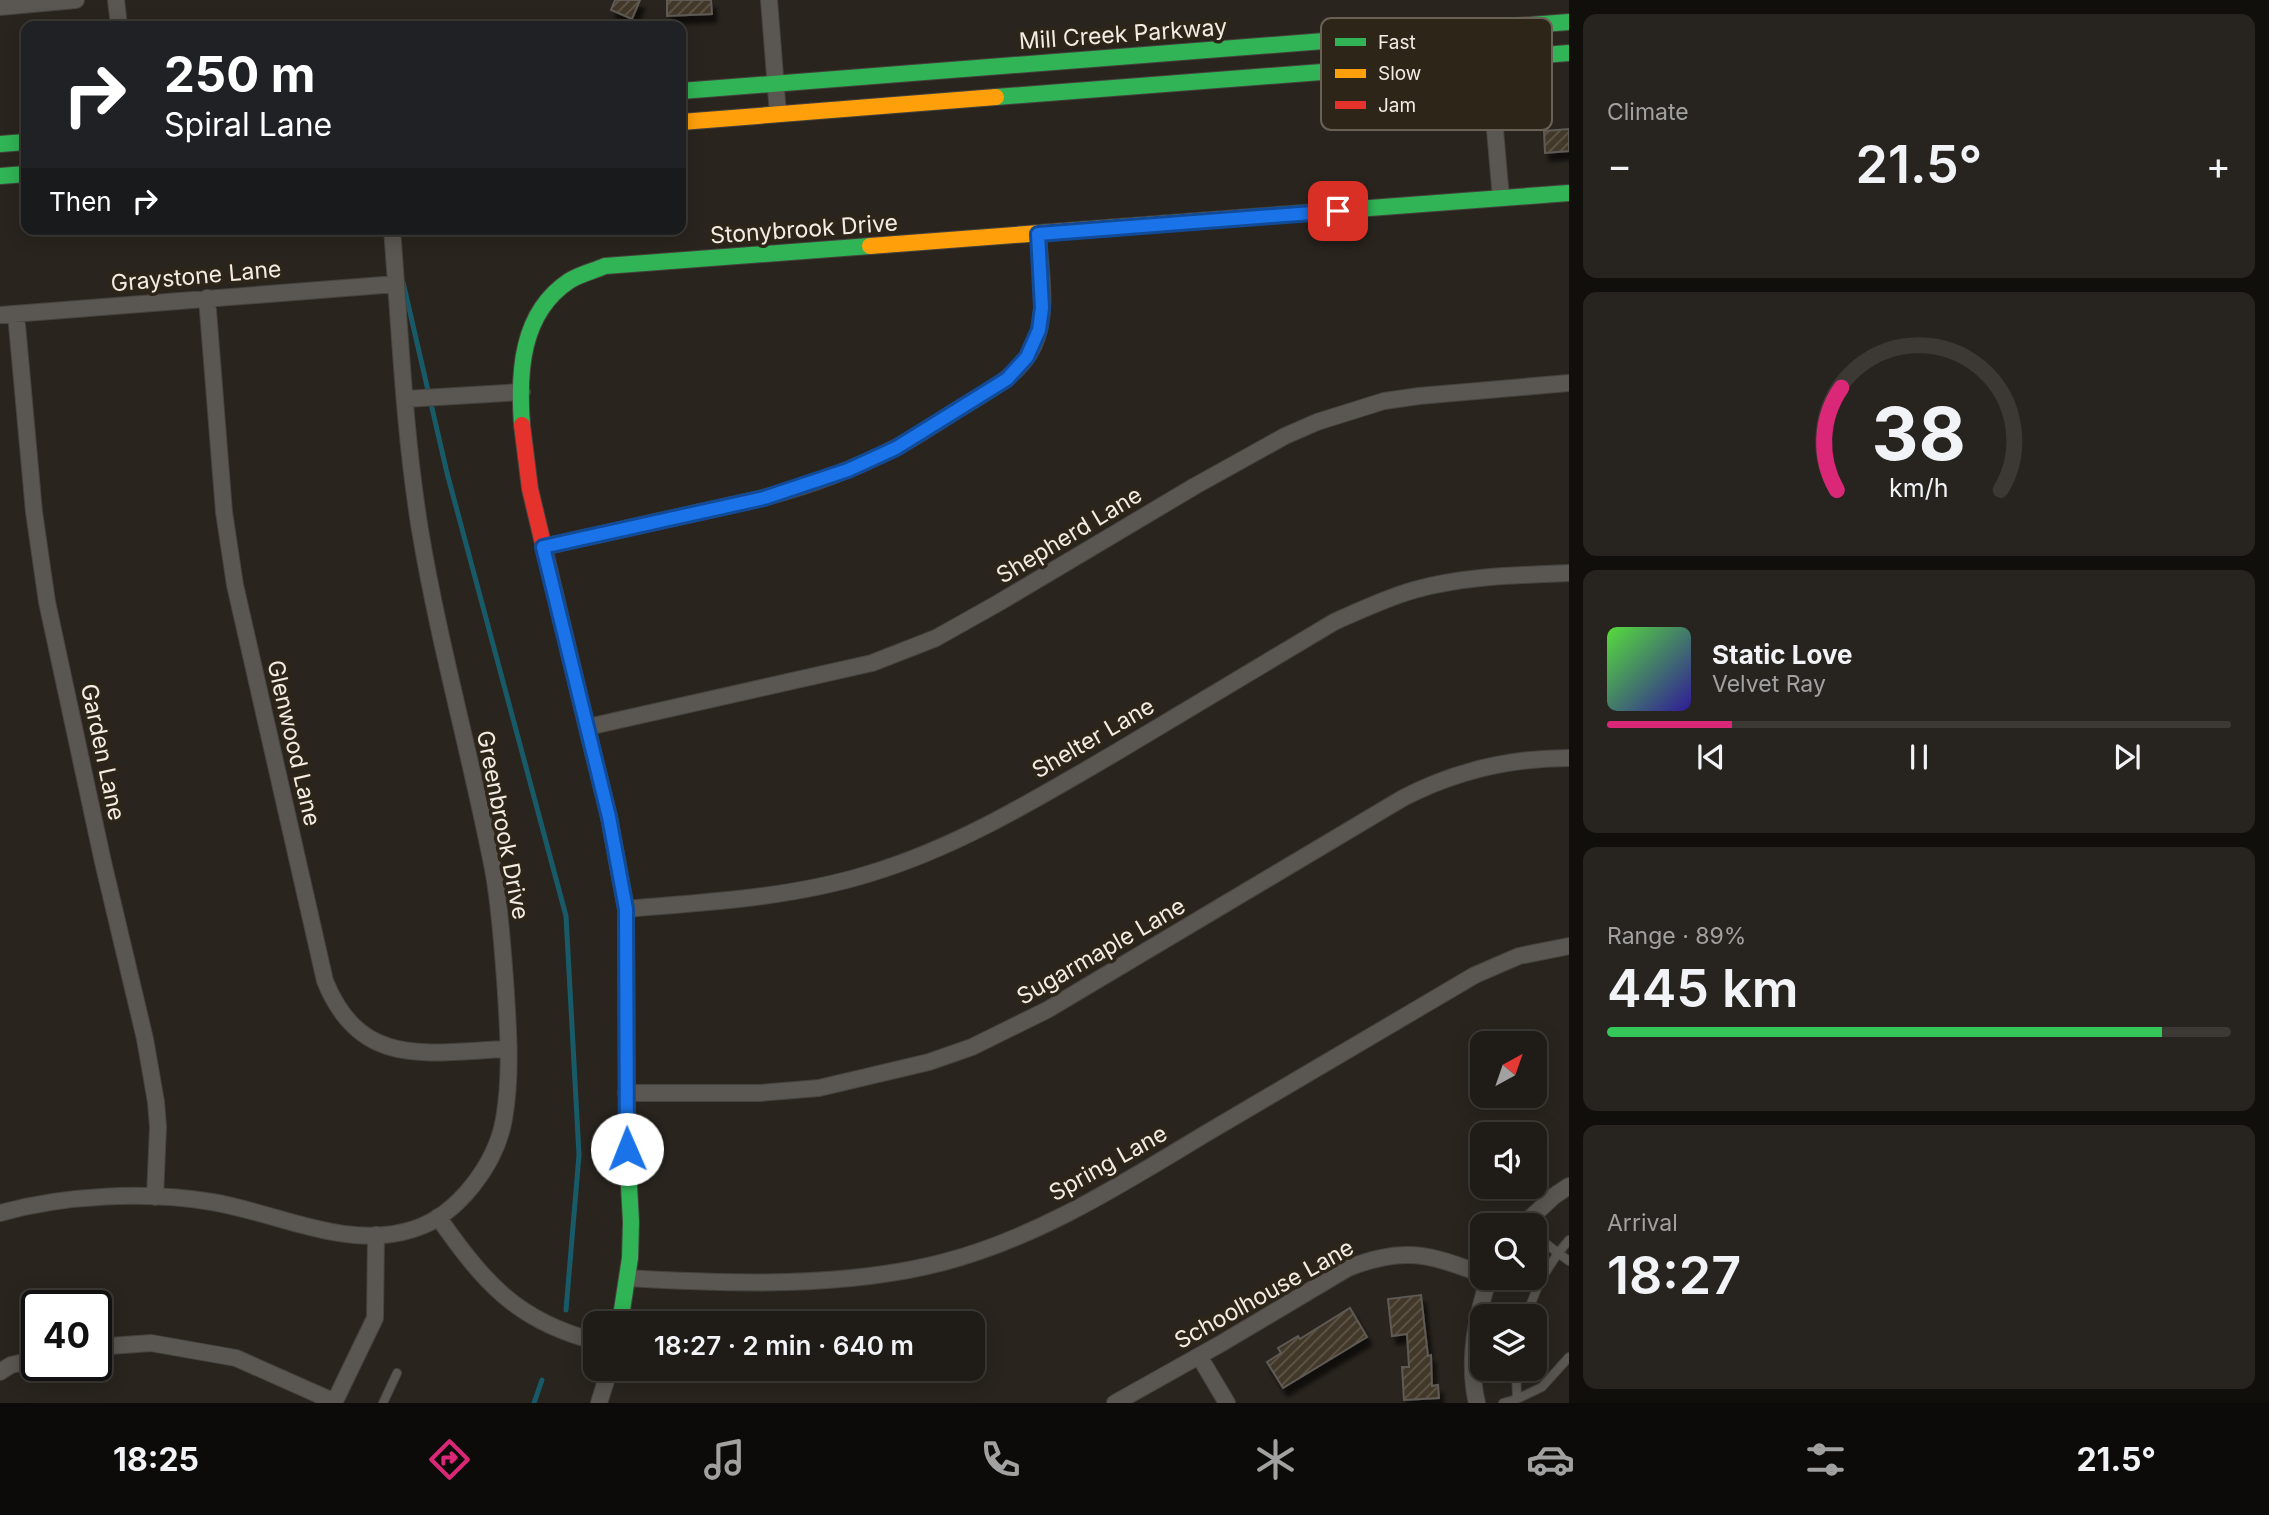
<!DOCTYPE html>
<meta charset="utf-8">
<style>
:root{--surface:#1f1b16;--page:#27241f;--text:#f1f3f6;--muted:#a1a1a1;--line:#3c3935;--accent:#db2777}
body{margin:0;font-family:Inter,sans-serif;background:var(--page);color:var(--text);height:100vh;display:flex;flex-direction:column;font-size:26px;white-space:nowrap}
*{box-sizing:border-box;margin:0}
p{font-size:23px;color:var(--muted)}
.icon{flex:none;width:38px;height:38px;fill:none;stroke:currentColor;stroke-width:2;stroke-linecap:round;stroke-linejoin:round}
.map{position:relative;flex:1;overflow:hidden}
.details{display:flex;flex-direction:column;gap:14px;padding:14px;background:#110f0c;width:700px}
.details>*{flex:none}
.banner{position:absolute;left:21px;top:21px;width:665px;height:214px;border-radius:14px;box-shadow:0 4px 18px #0003,0 0 0 2px var(--line);background:#202124;color:#fff;overflow:hidden}
.needle{width:46px;rotate:40deg}
.controls{position:absolute;left:1470px;top:1031px;display:grid;gap:14px}
.controls a{display:grid;place-items:center;width:77px;height:77px;border-radius:14px;background:var(--surface);box-shadow:0 4px 18px #0003,0 0 0 2px var(--line);font-size:35px}
.speed{position:absolute;left:21px;top:1290px;display:flex;gap:14px;font-size:35px;font-weight:700;text-align:center}
.speed>*{display:grid;place-content:center;width:91px;height:91px;border-radius:50%;background:var(--surface);box-shadow:0 4px 18px #0003,0 0 0 2px var(--line);line-height:1}
.speed .limit{border:4px solid #111;border-radius:10px;background:#fff;color:#111}
.pin{position:absolute;display:grid;place-items:center;width:60px;height:60px;color:#fff;margin:-30px;border-radius:14px;box-shadow:0 4px 10px #0006}
.me{position:absolute;width:77px;margin:-38px;rotate:359deg;stroke-linejoin:round;filter:drop-shadow(0 0 5px #0008)}
.turn{display:flex;align-items:center;gap:24px;height:147px;padding:0 28px;font-size:32px}
.turn .icon{width:91px;height:91px;stroke-width:2.5}
.turn b{display:block;font-size:49px;line-height:60px}
.then{display:flex;align-items:center;height:66px;padding:0 28px;background:#0003;gap:14px;font-size:26px}
.big{font-size:52px;font-weight:600;line-height:1.1}
.details .widget{flex:1;display:flex;flex-direction:column;justify-content:center;gap:10px;min-width:0;padding:0 24px;border-radius:14px;background:var(--page)}
.details .dial{align-items:center;gap:0}
.dial svg{height:182px;overflow:visible;fill:none;stroke:var(--line);stroke-width:7;stroke-linecap:round;text-anchor:middle}
.dial text{fill:var(--text);stroke:none}
.song{display:flex;align-items:center;gap:21px}
.cover{width:84px;height:84px;border-radius:10px;background:linear-gradient(135deg,hsl(110 70% 55%),hsl(250 70% 35%))}
.played{height:7px;border-radius:4px;background:linear-gradient(90deg,var(--accent) 20%,var(--line) 20%)}
.keys{display:flex;justify-content:space-around;direction:ltr}
.heat{display:flex;justify-content:space-between;align-items:center;font-size:38px;direction:ltr}
.charge{height:10px;border-radius:5px;background:linear-gradient(90deg,#34c759 89%,var(--line) 0)}
.trip{position:absolute;left:583px;top:1311px;width:402px;height:70px;border-radius:14px;background:var(--surface);box-shadow:0 4px 18px #0003,0 0 0 2px var(--line);font-weight:600;line-height:70px;text-align:center}
.tab-bar{display:flex;height:112px;justify-content:space-around;align-items:center;background:#0c0b09;color:var(--muted)}
.tab-bar .icon{width:49px;height:49px}
.tab-bar .active{color:var(--accent)}
.tab-bar b{font-size:32px;color:var(--text)}
main{display:flex;flex:1;min-height:0}
.map>svg:first-child{display:block}
.lines{fill:none;stroke-linecap:round;stroke-linejoin:round}
.stream{stroke:#195a69;stroke-width:5}
.building{fill:url(#building-hatch);stroke:#5e5a54;stroke-width:2;filter:url(#shadow)}
.lane-casing{stroke:#46423d;stroke-width:10}
.street-casing{stroke:#46423d;stroke-width:18}
.fast-casing{stroke:#46423d;stroke-width:18}
.slow-casing{stroke:#46423d;stroke-width:18}
.jam-casing{stroke:#46423d;stroke-width:18}
.lane{stroke:#5a5651;stroke-width:8}
.street{stroke:#5a5651;stroke-width:16}
.fast{stroke:#30b455;stroke-width:16}
.slow{stroke:#ff9f0a;stroke-width:16}
.jam{stroke:#e5322d;stroke-width:16}
.route-casing{stroke:#114b97;stroke-width:18}
.route{stroke:#1a73e8;stroke-width:12}
.labels{text-anchor:middle;dominant-baseline:central;stroke-width:7;stroke-linejoin:round;paint-order:stroke}
.street-label{font-size:23px;fill:#f2ece4;stroke:#2e2519}
.key{fill:#2e2519;stroke:#696156;stroke-width:2}
.key-label{font-size:19px;fill:#f2ece4}
</style>
<main>
<div class="map">
<svg width="1569" height="1403" viewBox="0 0 1569 1403">
<defs>
<pattern id="building-hatch" width="6" height="6" patternUnits="userSpaceOnUse" patternTransform="scale(1.75)"><rect width="6" height="6" fill="#43392a"/><path d="M-1 1l2-2M0 6l6-6M5 7l2-2" fill="none" stroke="#5f5649"/></pattern>
<filter id="shadow"><feDropShadow dx="4.5" dy="8" stdDeviation="2" flood-color="#0009"/></filter>
</defs>
<rect width="100%" height="100%" fill="#29241e"/>
<g class="lines">
<!-- stream -->
<path class="stream" d="M403 282 447 473 566 916 579 1155 566 1310
M534 1403 542 1380"/>
</g>
<!-- building -->
<path class="building" d="M615 0H640L632 19 611 10Z
M667 0H711L712 14 667 16Z
M1569 129V151L1545 153 1544 131Z
M1421 1295 1428 1356 1431 1355 1432 1386 1438 1385 1439 1398 1404 1400 1402 1367H1409L1407 1334 1392 1336 1388 1299Z
M1350 1308 1367 1337 1283 1388 1267 1362 1281 1353 1278 1348 1298 1336 1300 1339 1303 1337Z"/>
<g class="lines">
<defs>
<path id="lane" d="M1535 1235 1558 1253 1569 1240
M1526 1316 1540 1281 1558 1253 1569 1261
M1517 1399 1542 1387 1569 1357
M383 1403 397 1373
M1503 1403 1517 1399 1516 1368"/>
<path id="street" d="M116 0 119 26
M769 0 778 114
M0 7 76 0
M1486 28 1501 198
M207 298 224 512 235 585 325 981C361 1070 428 1052 508 1049
M16 314 34 512 47 602 103 862 145 1039 156 1102 158 1127 155 1197
M0 315 396 284
M405 399 522 392
M543 547 763 498C808 486 852 470 893 449 917 437 939 421 962 407 989 390 1020 376 1034 345 1049 312 1040 269 1038 234
M588 727 872 663 936 638 1000 602 1195 486 1285 436 1317 422 1384 401 1419 396 1569 383
M626 909C707 902 790 898 868 874 956 848 1036 799 1115 753 1188 709 1261 666 1334 622 1361 610 1386 598 1414 590 1464 576 1518 575 1569 573
M626 1093H760L819 1088 929 1062 972 1047 1047 1010 1403 798C1455 771 1510 758 1569 758
M0 1213C65 1195 145 1191 212 1202 279 1213 346 1251 414 1229 458 1215 496 1164 504 1119 512 1074 508 1025 505 979 502 943 500 906 493 869 471 756 439 644 420 530 404 431 400 330 392 229
M438 1217C483 1281 516 1321 595 1341
M1523 1225 1554 1196 1569 1186
M627 1278C728 1284 846 1288 944 1262 1039 1237 1122 1184 1205 1134 1295 1081 1385 1028 1475 975L1519 956 1569 946
M96 1347 151 1343 236 1358 335 1402
M1199 1356 1227 1403
M0 1372 11 1365 37 1359
M334 1403 375 1318 376 1235
M599 1403 610 1368
M1115 1403 1222 1343 1348 1268C1404 1246 1428 1254 1482 1274
M1477 1403C1467 1362 1476 1317 1489 1278"/>
<path id="fast" d="M681 91 1569 22
M996 97 1569 53
M0 144 26 142
M0 176 26 174
M1251 217 1569 193
M522 425C518 372 521 313 569 281 580 274 594 271 605 266L870 246
M588 732 609 817 626 909 627 1149 631 1222 630 1258 620 1323"/>
<path id="slow" d="M681 122 996 97
M870 246 1251 217"/>
<path id="jam" d="M522 425 530 489 588 732"/>
</defs>
<!-- lane casing -->
<use href="#lane" class="lane-casing"/>
<!-- street casing -->
<use href="#street" class="street-casing"/>
<!-- fast casing -->
<use href="#fast" class="fast-casing"/>
<!-- slow casing -->
<use href="#slow" class="slow-casing"/>
<!-- jam casing -->
<use href="#jam" class="jam-casing"/>
<!-- lane -->
<use href="#lane" class="lane"/>
<!-- street -->
<use href="#street" class="street"/>
<!-- fast -->
<use href="#fast" class="fast"/>
<!-- slow -->
<use href="#slow" class="slow"/>
<!-- jam -->
<use href="#jam" class="jam"/>
</g>
<g class="lines">
<defs>
<path id="route" d="M627 1149 626 909 609 817 543 547 764 498 848 470 896 448 1007 379 1027 357 1039 330 1042 308 1038 234 1338 211"/>
</defs>
<!-- route casing -->
<use href="#route" class="route-casing"/>
<!-- route -->
<use href="#route" class="route"/>
</g>
<g class="labels">
<!-- street labels -->
<g class="street-label">
<text transform="translate(1123 34) rotate(-4)">Mill Creek Parkway</text>
<text transform="translate(804 229) rotate(-4)">Stonybrook Drive</text>
<text transform="translate(196 276) rotate(-5)">Graystone Lane</text>
<text transform="translate(1069 535) rotate(-31)">Shepherd Lane</text>
<text transform="translate(1093 738) rotate(-30)">Shelter Lane</text>
<text transform="translate(294 743) rotate(77)">Glenwood Lane</text>
<text transform="translate(103 752) rotate(78)">Garden Lane</text>
<text transform="translate(503 825) rotate(79)">Greenbrook Drive</text>
<text transform="translate(1101 951) rotate(-30)">Sugarmaple Lane</text>
<text transform="translate(1108 1163) rotate(-29)">Spring Lane</text>
<text transform="translate(1264 1294) rotate(-29)">Schoolhouse Lane</text>
</g>
</g>
<!-- legend -->
<rect x="1321" y="18" width="231" height="112" rx="10" class="key"/>
<rect x="1335" y="38" width="31" height="8" fill="#30b455"/>
<rect x="1335" y="69" width="31" height="9" fill="#ff9f0a"/>
<rect x="1335" y="101" width="31" height="8" fill="#e5322d"/>
<g class="key-label">
<text x="1378" y="49">Fast</text>
<text x="1378" y="80">Slow</text>
<text x="1378" y="112">Jam</text>
</g>
</svg>
<div class="controls">
<a><svg class="needle" viewBox="-14 -14 28 28"><path d="M0-13l5 13h-10z" fill="#e53935"/><path d="M0 13l5-13h-10z" fill="#a1a1a1"/></svg></a>
<a><svg class="icon" aria-label="sound" viewBox="0 0 24 24"><path d="M4 9h4l5-4v14l-5-4H4zM17 9q2 3 0 6"/></svg></a>
<a><svg class="icon" aria-label="search" viewBox="0 0 24 24"><circle cx="10" cy="10" r="6"/><path d="M15 15l6 6"/></svg></a>
<a><svg class="icon" aria-label="layers" viewBox="0 0 24 24"><path d="M12 4l9 5-9 5-9-5zM3 14l9 5 9-5"/></svg></a>
</div>
<div class="speed"><div class="limit">40</div></div>
<div class="pin" style="left:1338px;top:211px;background:#d93025"><svg class="icon" aria-label="arrive" viewBox="0 0 24 24"><path d="M6 21V4h12l-3 4 3 4H6"/></svg></div>
<svg class="me" style="left:627px;top:1149px" viewBox="-20 -20 40 40"><circle r="19" fill="#fff"/><path d="M0-13L10 11 0 6-10 11z" fill="#1a73e8"/></svg>
<div class="trip">18:27 · 2 min · 640 m</div>
<div class="banner">
<div class="turn"><svg class="icon" aria-label="right" viewBox="0 0 24 24"><path d="M7 20v-9h11M14 6l5 5-5 5"/></svg><div><b>250 m</b>Spiral Lane</div></div>
<div class="then">Then<svg class="icon" aria-label="right" viewBox="0 0 24 24"><path d="M7 20v-9h11M14 6l5 5-5 5"/></svg></div>
</div>
</div>
<section class="details">
<div class="widget"><p>Climate</p>
<div class="heat"><a>−</a><b class="big">21.5°</b><a>+</a></div>
</div>
<div class="widget dial"><svg viewBox="0 0 100 80">
<path d="M14 69A42 42 0 1 1 86 69"/>
<path d="M14 69A42 42 0 0 1 16 24" stroke="#db2777"/>
<text x="50" y="56" font-size="32" font-weight="700">38</text>
<text x="50" y="72" font-size="11">km/h</text>
</svg></div>
<div class="widget">
<div class="song"><i class="cover"></i><div><b>Static Love</b><p>Velvet Ray</p></div></div>
<div class="played"></div>
<div class="keys"><svg class="icon" aria-label="previous" viewBox="0 0 24 24"><path d="M18 5L8 12l10 7zM5 5v14"/></svg><svg class="icon" aria-label="pause" viewBox="0 0 24 24"><path d="M8 5v14M16 5v14"/></svg><svg class="icon" aria-label="next" viewBox="0 0 24 24"><path d="M6 5l10 7-10 7zM19 5v14"/></svg></div>
</div>
<div class="widget"><p>Range · 89%</p><b class="big">445 km</b><div class="charge"></div></div>
<div class="widget"><p>Arrival</p><b class="big">18:27</b></div>
</section>
</main>
<nav class="tab-bar">
<b>18:25</b>
<svg class="icon active" aria-label="directions" viewBox="0 0 24 24"><path d="M12 3l9 9-9 9-9-9zM9 14v-3h6M13 9l2 2-2 2"/></svg>
<svg class="icon" aria-label="music" viewBox="0 0 24 24"><path d="M9 18V5l10-2v13"/><circle cx="6" cy="18" r="3"/><circle cx="16" cy="16" r="3"/></svg>
<svg class="icon" aria-label="phone" viewBox="0 0 24 24"><path d="M5 4h4l2 5-3 2q2 4 5 5l2-3 5 2v4C11 20 4 13 5 4z"/></svg>
<svg class="icon" aria-label="climate" viewBox="0 0 24 24"><path d="M12 3v18M4 7l16 10M4 17L20 7"/></svg>
<svg class="icon" aria-label="car" viewBox="0 0 24 24"><path d="M5 17H2v-5l4-1 3-4h7l3 4 3 1v5h-3M9 17h6M6 11h13"/><circle cx="7" cy="17" r="2"/><circle cx="17" cy="17" r="2"/></svg>
<svg class="icon" aria-label="filters" viewBox="0 0 24 24"><path d="M4 7h16M4 17h16"/><circle cx="9" cy="7" r="2"/><circle cx="15" cy="17" r="2"/></svg>
<b>21.5°</b>
</nav>
